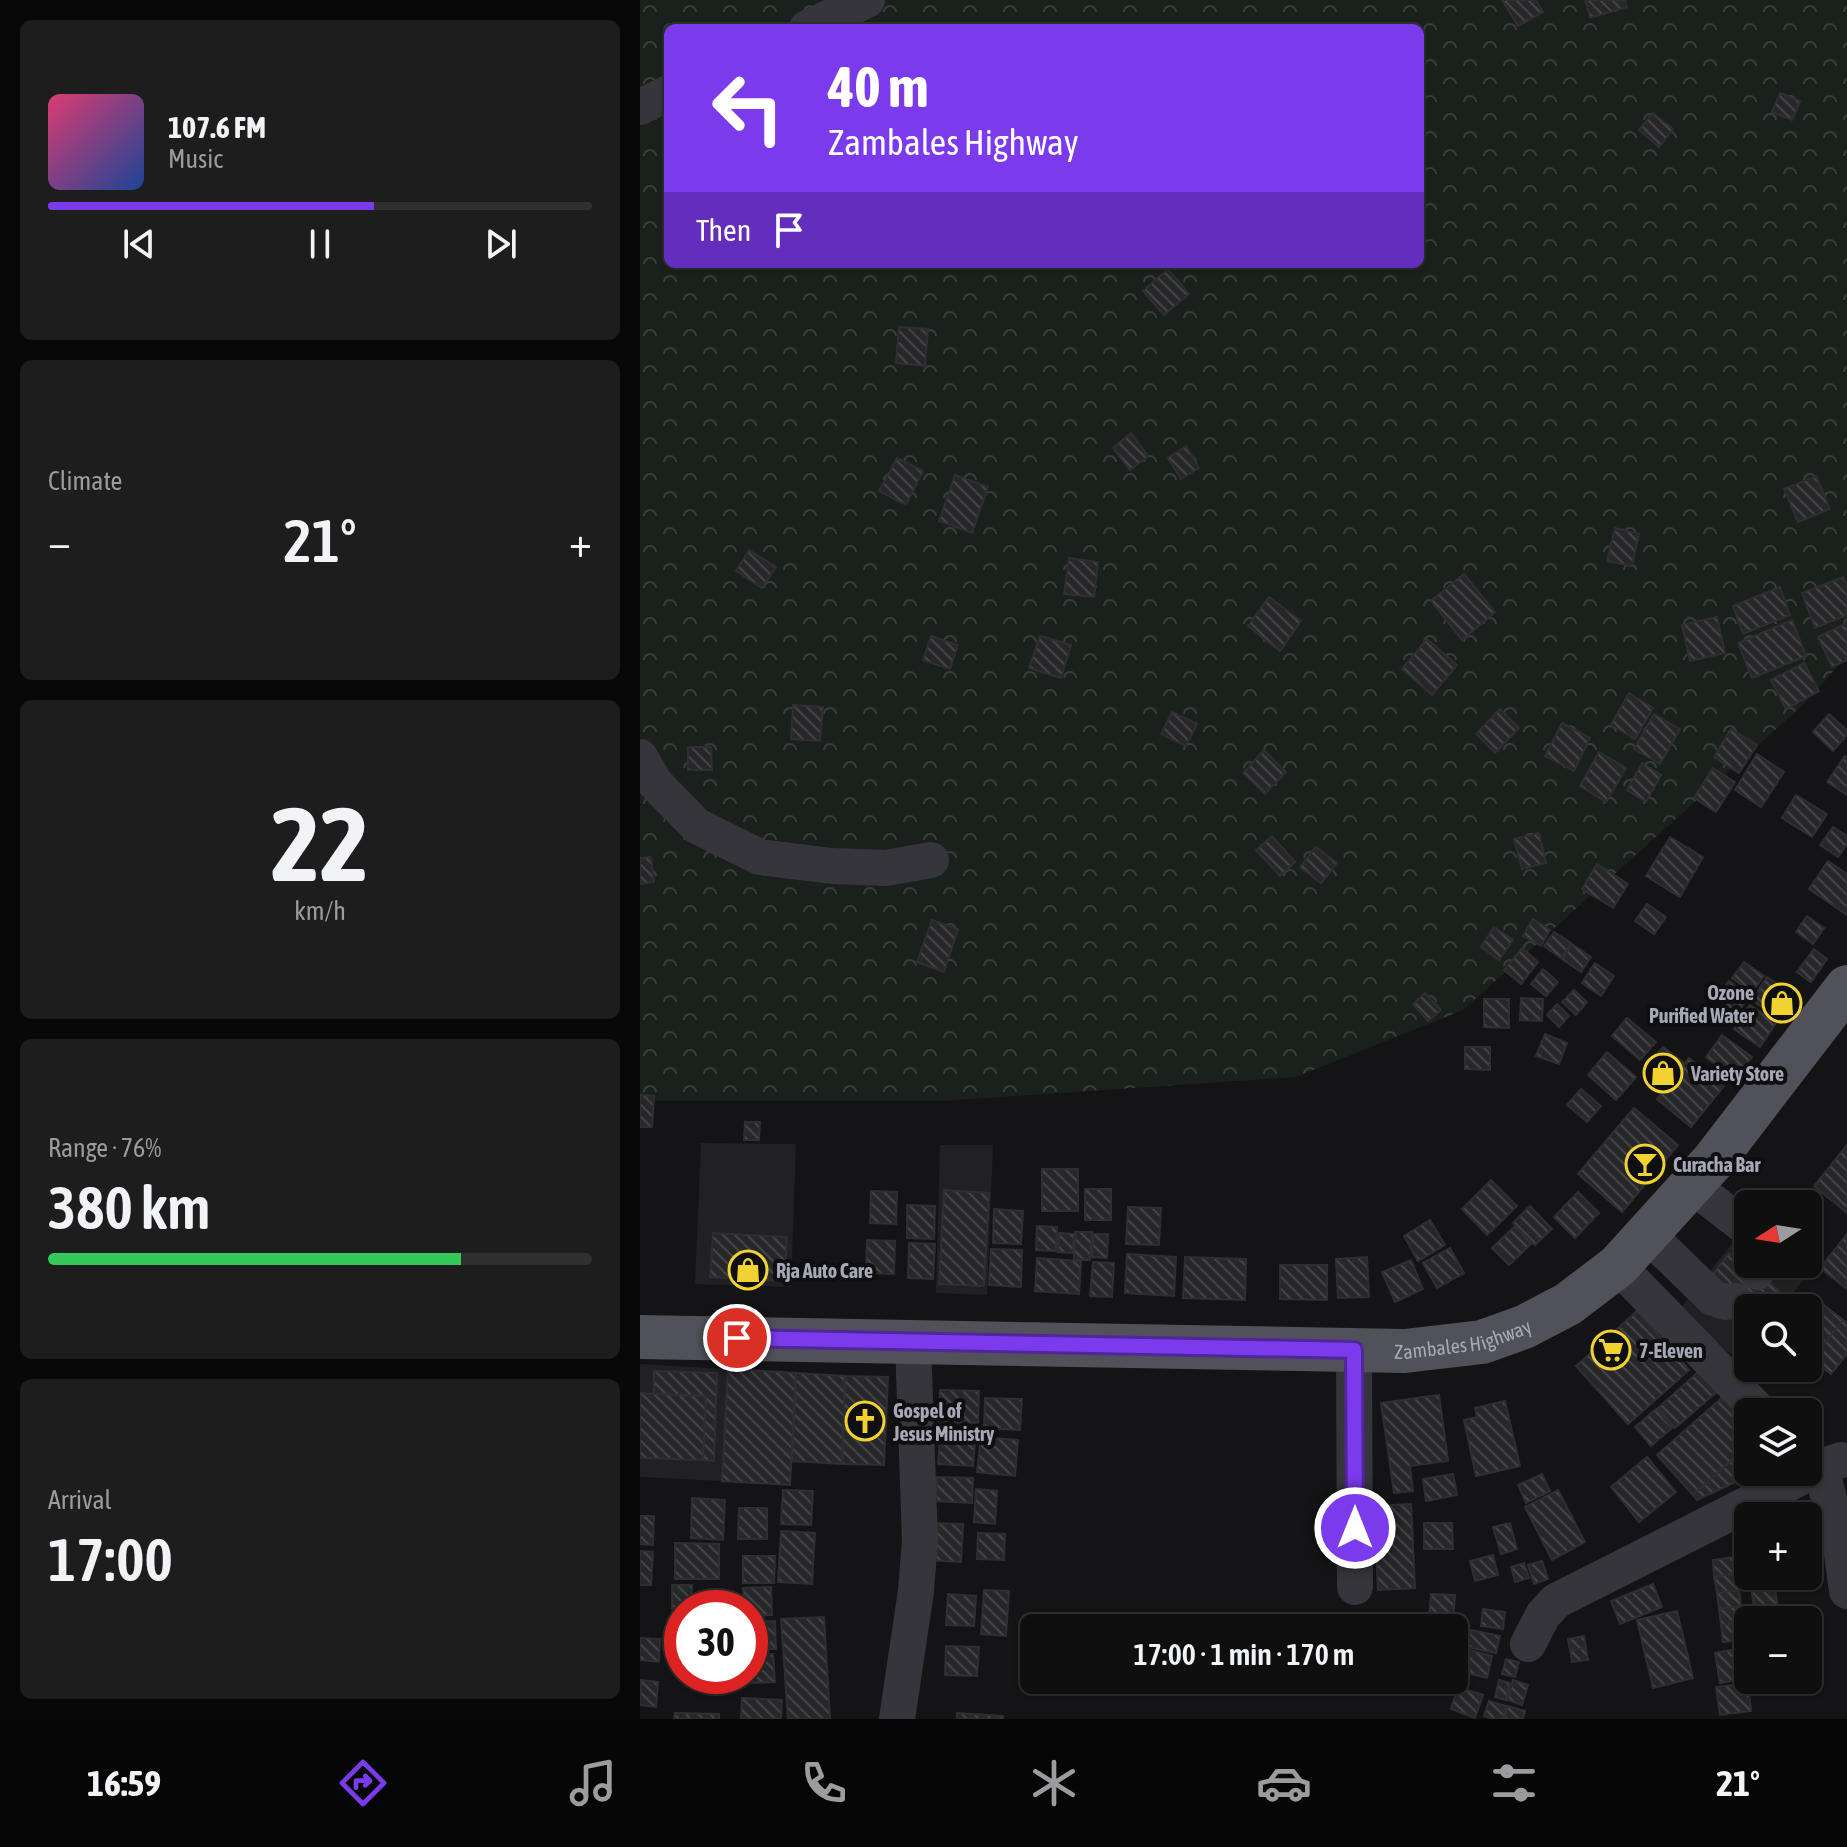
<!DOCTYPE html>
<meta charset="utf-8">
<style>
:root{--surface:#0f0f10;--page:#1d1d1e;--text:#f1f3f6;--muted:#9b9c9f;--line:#2f2f30;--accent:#7c3aed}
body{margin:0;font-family:"Asap Condensed",sans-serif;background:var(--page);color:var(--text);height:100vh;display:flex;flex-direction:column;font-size:30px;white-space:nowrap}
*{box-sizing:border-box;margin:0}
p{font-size:26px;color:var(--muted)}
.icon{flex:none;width:44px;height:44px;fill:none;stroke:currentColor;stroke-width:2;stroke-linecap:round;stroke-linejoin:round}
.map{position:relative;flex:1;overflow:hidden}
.side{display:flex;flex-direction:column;gap:20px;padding:20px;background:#080809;width:640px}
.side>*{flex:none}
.banner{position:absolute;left:24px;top:24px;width:760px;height:244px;border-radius:12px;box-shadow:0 2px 6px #0004,0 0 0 2px var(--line);background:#7c3aed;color:#fff;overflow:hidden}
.needle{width:52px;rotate:258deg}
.controls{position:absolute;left:1094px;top:1190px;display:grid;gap:16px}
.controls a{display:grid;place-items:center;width:88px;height:88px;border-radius:12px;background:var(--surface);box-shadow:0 2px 6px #0004,0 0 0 2px var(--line);font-size:40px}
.speed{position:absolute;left:24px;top:1590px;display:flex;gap:16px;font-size:40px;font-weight:700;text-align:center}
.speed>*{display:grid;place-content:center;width:104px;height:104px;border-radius:50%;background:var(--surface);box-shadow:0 2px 6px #0004,0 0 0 2px var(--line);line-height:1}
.speed .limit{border:12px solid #d22;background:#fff;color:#111}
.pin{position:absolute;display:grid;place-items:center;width:68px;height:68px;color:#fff;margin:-34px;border:4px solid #fff;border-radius:50%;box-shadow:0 2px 8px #0007}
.me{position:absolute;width:88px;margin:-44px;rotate:0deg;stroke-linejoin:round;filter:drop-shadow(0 0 6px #0008)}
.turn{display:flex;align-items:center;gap:28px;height:168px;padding:0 32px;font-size:36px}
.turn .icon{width:104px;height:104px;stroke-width:2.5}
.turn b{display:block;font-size:56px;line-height:68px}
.then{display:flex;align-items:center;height:76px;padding:0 32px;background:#0003;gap:16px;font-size:30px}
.big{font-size:60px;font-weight:600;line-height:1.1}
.side .widget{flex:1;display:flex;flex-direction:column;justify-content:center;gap:12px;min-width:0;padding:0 28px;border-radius:12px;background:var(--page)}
.side .dial{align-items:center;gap:0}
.dial b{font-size:104px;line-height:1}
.song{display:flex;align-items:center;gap:24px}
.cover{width:96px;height:96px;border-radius:12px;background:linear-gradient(135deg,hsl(340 70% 55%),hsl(220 70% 35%))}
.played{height:8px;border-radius:4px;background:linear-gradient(90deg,var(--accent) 60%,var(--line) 60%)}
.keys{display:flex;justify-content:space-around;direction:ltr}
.heat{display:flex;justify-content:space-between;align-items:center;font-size:44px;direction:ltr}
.charge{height:12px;border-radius:6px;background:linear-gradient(90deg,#34c759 76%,var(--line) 0)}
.trip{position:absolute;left:380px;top:1614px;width:448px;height:80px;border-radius:12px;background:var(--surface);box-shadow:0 2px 6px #0004,0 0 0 2px var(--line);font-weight:600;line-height:80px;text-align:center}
.menu{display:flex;height:128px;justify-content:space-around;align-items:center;background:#060606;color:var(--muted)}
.menu .icon{width:56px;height:56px}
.menu .active{color:var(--accent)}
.menu b{font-size:36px;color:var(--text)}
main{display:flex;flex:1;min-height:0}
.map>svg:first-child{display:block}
.built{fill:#212023}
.forest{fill:url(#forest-crowns);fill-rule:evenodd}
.building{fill:url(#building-back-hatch);stroke:#2f2e32;stroke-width:2}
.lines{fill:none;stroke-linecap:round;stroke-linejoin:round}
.minor{stroke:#35353b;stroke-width:36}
.major{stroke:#51515a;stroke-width:44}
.route-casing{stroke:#51269a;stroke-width:20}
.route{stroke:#7c3aed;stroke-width:14}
.labels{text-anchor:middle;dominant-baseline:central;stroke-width:8;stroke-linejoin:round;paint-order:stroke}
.poi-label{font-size:20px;font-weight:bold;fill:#a6a8b6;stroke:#0f0f11;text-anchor:start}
.street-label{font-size:20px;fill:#a6a8b6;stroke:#0f0f11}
</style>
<main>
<section class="side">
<div class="widget">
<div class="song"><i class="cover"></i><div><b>107.6 FM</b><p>Music</p></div></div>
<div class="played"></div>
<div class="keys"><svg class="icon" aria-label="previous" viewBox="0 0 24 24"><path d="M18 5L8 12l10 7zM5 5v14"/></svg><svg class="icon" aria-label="pause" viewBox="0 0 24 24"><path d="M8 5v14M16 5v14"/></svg><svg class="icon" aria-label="next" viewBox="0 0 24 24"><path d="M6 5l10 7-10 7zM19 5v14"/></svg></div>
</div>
<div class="widget"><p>Climate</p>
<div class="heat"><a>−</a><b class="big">21°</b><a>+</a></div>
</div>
<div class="widget dial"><b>22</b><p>km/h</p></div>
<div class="widget"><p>Range · 76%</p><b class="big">380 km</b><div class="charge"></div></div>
<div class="widget"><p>Arrival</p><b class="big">17:00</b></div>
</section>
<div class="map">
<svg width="1207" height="1719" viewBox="0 0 1207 1719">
<defs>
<pattern id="forest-crowns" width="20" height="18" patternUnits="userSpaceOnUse" patternTransform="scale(2)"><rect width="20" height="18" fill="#1a211c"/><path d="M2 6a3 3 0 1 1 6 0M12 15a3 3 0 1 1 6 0" fill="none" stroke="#383e3b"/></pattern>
<pattern id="building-back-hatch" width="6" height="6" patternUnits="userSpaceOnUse" patternTransform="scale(2)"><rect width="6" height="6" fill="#27272a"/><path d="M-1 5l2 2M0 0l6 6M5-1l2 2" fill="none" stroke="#434447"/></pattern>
</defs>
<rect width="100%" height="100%" fill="#141416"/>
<!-- built -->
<path class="built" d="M61 1143 156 1144 151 1287 55 1284Z
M300 1145H353L347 1295 296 1293Z
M1105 1227 1108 1230V1264H1152L1167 1275 1141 1308H1108V1349L1099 1361 1039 1310Z
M0 1364 88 1369 82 1481 0 1477Z"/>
<!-- forest -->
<path class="forest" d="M0 0H1207V656L1164 704 823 1010 656 1077 300 1101H18L0 1099ZM28 28H780V264H28Z"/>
<!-- building -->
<path class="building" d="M862 0H896L903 12 878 26Z
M945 0H985L987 7 950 18Z
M1140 93 1160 101 1152 120 1132 112Z
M1013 113 1033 129 1019 147 999 130Z
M528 269 549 294 524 315 503 291Z
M259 327 288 329 285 366 256 363Z
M491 433 508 456 490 470 473 448Z
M546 446 559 468 541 479 528 458Z
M257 458 283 471 266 505 239 491Z
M315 475 348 487 332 533 299 521Z
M1176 476 1190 509 1158 522 1144 489Z
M975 528 999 534 992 566 967 561Z
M109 550 136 567 122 588 96 571Z
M429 558 458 562 454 597 424 594Z
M824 574 855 612 822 640 791 601Z
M1203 577 1207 586V615L1175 628 1162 593Z
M1140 587 1150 615 1103 634 1093 606Z
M629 597 661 621 640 651 608 626Z
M1077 617 1085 653 1050 661 1042 625Z
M1152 620 1166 656 1112 678 1098 643Z
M1207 623V660L1192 667 1178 637Z
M291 636 318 645 310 669 283 660Z
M400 636 431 645 421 678 389 668Z
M787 639 817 665 792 695 762 669Z
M1164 663 1179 691 1146 709 1131 680Z
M989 693 1013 708 995 739 971 725Z
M153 705 183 707 180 741 151 739Z
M860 709 879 728 855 753 836 734Z
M532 712 557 724 546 746 521 734Z
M1014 714 1040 729 1020 764 994 749Z
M1189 714 1207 730V735L1193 751 1173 732Z
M922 723 950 738 934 771 905 756Z
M1091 729 1117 745 1099 773 1074 757Z
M48 747H71L72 770H48Z
M624 750 646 772 625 794 603 773Z
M959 752 986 768 966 802 940 786Z
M1117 754 1144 772 1121 807 1095 790Z
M1205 756 1207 758V795L1187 782Z
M1002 763 1021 775 1006 802 987 790Z
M1073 768 1095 782 1076 812 1054 798Z
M1156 795 1187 814 1172 837 1142 818Z
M1193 827 1207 836V844L1198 857 1180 845Z
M899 833 906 863 882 869 874 839Z
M632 836 655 862 640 876 616 850Z
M1030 837 1063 857 1040 897 1006 876Z
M676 847 697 863 681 883 660 867Z
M11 857 14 882 0 884V858Z
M1188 861 1207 874V915L1169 889Z
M957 864 988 884 973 908 942 889Z
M1007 904 1026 917 1014 934 995 921Z
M1167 916 1184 928 1173 944 1156 932Z
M893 919 910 930 901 946 883 936Z
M292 920 318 929 304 972 277 962Z
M854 927 873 940 859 960 841 947Z
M914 932 931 943 921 958 904 946Z
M932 944 951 957 941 972 922 959Z
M882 948 898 962 881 984 864 970Z
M1174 949 1187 959 1171 982 1157 972Z
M1104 962 1124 976 1112 992 1092 978Z
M955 963 974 976 961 996 942 983Z
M903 969 918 982 906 996 891 984Z
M1127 977 1152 994 1137 1018 1112 1000Z
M1089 981 1109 996 1097 1014 1076 999Z
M934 990 947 1002 936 1015 922 1002Z
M785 993 801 1010 788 1021 773 1004Z
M881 998 903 999 902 1021 880 1020Z
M844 999H869V1028L844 1027Z
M917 1004 929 1016 919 1027 907 1015Z
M1110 1005 1136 1023 1120 1047 1094 1029Z
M987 1018 1016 1042 1000 1060 972 1036Z
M905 1034 927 1043 919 1064 896 1056Z
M1082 1035 1112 1057 1095 1080 1066 1057Z
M825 1047H850V1070L825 1069Z
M1023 1047 1044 1063 1026 1086 1005 1069Z
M967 1052 996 1077 976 1100 948 1075Z
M1049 1058 1084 1086 1051 1127 1017 1099Z
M941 1089 961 1106 947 1122 927 1105Z
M0 1095 14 1096 12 1127H0Z
M994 1108 1038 1145 982 1212 938 1174Z
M105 1122H120L119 1140H104Z
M1207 1145V1213L1174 1186Z
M402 1169H438V1211H402Z
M851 1180 877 1206 847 1235 822 1209Z
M445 1189H471V1220H445Z
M304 1190 349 1193 344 1286 299 1284Z
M231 1191 257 1192 256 1224 230 1223Z
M938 1192 959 1213 935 1238 914 1217Z
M267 1205 295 1206 294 1239 267 1238Z
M890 1206 912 1229 895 1245 873 1223Z
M488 1207 521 1208 519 1245 486 1244Z
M354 1209 383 1211 381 1244 353 1243Z
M790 1220 805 1245 778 1261 764 1236Z
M397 1226 417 1227 416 1251 396 1250Z
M875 1226 891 1244 869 1265 852 1248Z
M435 1232H452L450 1260 434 1259Z
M73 1233 147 1237 144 1281 70 1277Z
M419 1233 434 1234 433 1253 418 1252Z
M453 1234H468L467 1258 452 1257Z
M1207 1234V1289L1180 1268Z
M227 1240 255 1241 254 1274 226 1273Z
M269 1243 295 1244 293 1279 268 1278Z
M810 1248 824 1273 797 1288 783 1263Z
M351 1249 382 1250 381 1287 349 1285Z
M1089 1253 1117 1272 1144 1296 1135 1308H1108L1068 1281Z
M487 1254 536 1257 534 1296 485 1293Z
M545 1257 606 1259 605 1300 543 1298Z
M727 1257 729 1297 698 1298 696 1259Z
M397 1258 441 1261 439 1294 395 1291Z
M771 1260 783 1289 755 1302 742 1272Z
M453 1262 474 1263 472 1297 450 1296Z
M640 1265H687V1300L640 1299Z
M1184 1305 1203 1320 1172 1359 1168 1356V1325Z
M997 1311 1049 1370 988 1424 936 1366Z
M1203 1320 1207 1323V1354L1191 1374 1172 1359Z
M88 1369 156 1373 150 1485 82 1481Z
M14 1371 77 1373 74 1461 63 1460 66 1396 14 1394Z
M1059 1371 1079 1390 1035 1428 1018 1408Z
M156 1373 205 1376 202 1464 152 1461Z
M205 1376 248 1377 244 1465 202 1464Z
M300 1390 339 1391 338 1423 298 1422Z
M0 1393 66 1396 63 1460 0 1458Z
M799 1395 808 1461 770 1466 773 1491 754 1493 741 1403Z
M1084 1396 1108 1421V1445L1053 1495 1017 1455Z
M345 1398 382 1399 380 1430 344 1428Z
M865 1401 880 1466 836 1476 824 1420 837 1417 835 1408Z
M1016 1409 1032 1428 1011 1446 995 1427Z
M301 1427 336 1430 333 1466 298 1464Z
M341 1437 378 1440 375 1476 337 1472Z
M1108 1445V1472H1117L1057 1500 1053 1495Z
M1007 1457 1036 1492 999 1522 971 1487Z
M813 1474 817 1495 786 1501 783 1479Z
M902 1474 910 1491 886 1503 878 1485Z
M297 1477 333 1478 332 1503 296 1501Z
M336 1489 357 1491 355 1524 334 1522Z
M143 1490 173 1491 171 1525 141 1524Z
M918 1490 945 1542 912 1560 885 1507Z
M52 1498 85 1500 83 1540 51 1538Z
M771 1504 775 1588 738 1590 734 1506Z
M99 1508H127V1539H98Z
M0 1516H14L13 1545 0 1544Z
M289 1523 323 1524 321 1562 287 1560Z
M784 1523H812L813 1549H784Z
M870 1523 877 1549 861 1554 853 1527Z
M141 1531 175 1533 172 1584 138 1582Z
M338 1533 365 1534 364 1560 337 1559Z
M35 1543 79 1544V1579H35Z
M0 1551 13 1552 11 1585H0Z
M853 1555 858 1575 835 1581 830 1561Z
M103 1556H135L134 1583H103Z
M1095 1557 1097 1573 1074 1577 1073 1560Z
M902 1561 908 1579 894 1584 888 1565Z
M884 1563 889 1578 875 1582 871 1567Z
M1097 1573 1099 1590 1077 1593 1074 1577Z
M1134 1583 1140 1620H1116L1111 1587Z
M1013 1584 1022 1607 980 1624 971 1601Z
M32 1585H52L51 1608 32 1609Z
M131 1587 132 1615 110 1616V1608H104L103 1588Z
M344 1590 369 1591 366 1636 341 1634Z
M1099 1590 1101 1606 1079 1609 1077 1593Z
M308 1594 336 1596 334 1626 306 1625Z
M791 1594 815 1595 813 1620 789 1618Z
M1101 1606 1104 1622 1081 1625 1079 1609Z
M843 1609 865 1612 863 1629 841 1626Z
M1037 1611 1053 1678 1013 1688 997 1620Z
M184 1617 190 1719H148L141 1619Z
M135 1621 136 1649H110V1622Z
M1104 1622 1106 1640 1083 1642 1081 1625Z
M831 1630 860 1636 856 1653 827 1647Z
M944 1636 946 1648 930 1650 928 1639Z
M0 1638 20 1639 19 1662 0 1660Z
M306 1646 339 1647 337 1676 305 1675Z
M1107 1647 1108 1678 1080 1683 1075 1653Z
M946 1648 948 1660 932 1662 930 1650Z
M829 1650 852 1656 847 1678 824 1672Z
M133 1654 135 1682 108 1683 110 1656Z
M866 1659 879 1662 875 1677 862 1674Z
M1 1680 18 1682 16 1707 0 1705Z
M859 1680 870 1683 866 1700 855 1697Z
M873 1680 888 1685 882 1705 868 1700Z
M1108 1683 1111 1711 1080 1715 1076 1687Z
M818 1687 843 1695 835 1718 811 1709Z
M102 1698 142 1700 141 1719H101Z
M849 1701 866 1706 862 1719H853L844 1716Z
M868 1706 885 1711 883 1719H864Z
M35 1713 79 1714V1719H34Z
M317 1713 363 1716V1719H317Z"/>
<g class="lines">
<!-- minor -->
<path class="minor" d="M167 28 227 0
M0 107 28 93
M0 757 15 783 57 826 120 857 192 866 246 868 291 860
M1051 1185 1108 1229
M1007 1234 1073 1298 1085 1302 1095 1301
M978 1266 1120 1412
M1117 1272 1121 1264
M714 1350 715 1587
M1181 1467 1201 1547 1207 1591
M888 1644 903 1615 916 1601 1181 1467 1201 1460
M257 1719 276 1591 280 1540 273 1343"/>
<!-- major -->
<path class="major" id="s1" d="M0 1337 765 1351 842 1342 884 1327 928 1304 978 1266 1074 1160 1207 987"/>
</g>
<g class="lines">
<defs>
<path id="route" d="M97 1338 714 1350 715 1528"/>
</defs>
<!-- route casing -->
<use href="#route" class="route-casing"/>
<!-- route -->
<use href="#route" class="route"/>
</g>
<!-- icons -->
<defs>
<symbol id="shop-ring" viewBox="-11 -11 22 22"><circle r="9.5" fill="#0f0f11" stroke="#f1d230" stroke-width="1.5"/><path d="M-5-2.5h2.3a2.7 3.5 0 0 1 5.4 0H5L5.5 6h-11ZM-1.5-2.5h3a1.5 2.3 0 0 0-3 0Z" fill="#f1d230"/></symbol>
<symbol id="bar-ring" viewBox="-11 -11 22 22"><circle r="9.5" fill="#0f0f11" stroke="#f1d230" stroke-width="1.5"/><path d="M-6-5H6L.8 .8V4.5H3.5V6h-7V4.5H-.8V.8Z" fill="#f1d230"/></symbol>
<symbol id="supermarket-ring" viewBox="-11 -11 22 22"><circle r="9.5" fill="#0f0f11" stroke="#f1d230" stroke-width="1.5"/><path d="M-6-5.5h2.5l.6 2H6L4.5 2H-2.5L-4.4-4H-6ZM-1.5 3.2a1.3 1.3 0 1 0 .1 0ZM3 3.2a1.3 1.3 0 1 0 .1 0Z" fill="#f1d230"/></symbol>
<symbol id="church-ring" viewBox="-11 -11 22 22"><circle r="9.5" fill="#0f0f11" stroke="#f1d230" stroke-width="1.5"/><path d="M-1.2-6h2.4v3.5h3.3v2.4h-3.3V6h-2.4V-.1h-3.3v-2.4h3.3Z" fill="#f1d230"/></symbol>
</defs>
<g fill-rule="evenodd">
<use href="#shop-ring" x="1120" y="981" width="44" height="44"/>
<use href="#shop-ring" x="1001" y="1051" width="44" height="44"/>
<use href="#bar-ring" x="983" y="1142" width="44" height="44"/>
<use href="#shop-ring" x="86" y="1248" width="44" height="44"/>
<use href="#supermarket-ring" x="949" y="1328" width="44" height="44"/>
<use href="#church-ring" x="203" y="1399" width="44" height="44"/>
</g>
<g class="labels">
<!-- poi labels -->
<g class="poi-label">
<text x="1114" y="992" text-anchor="end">Ozone<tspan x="1114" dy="23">Purified Water</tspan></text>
<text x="1051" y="1073">Variety Store</text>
<text x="1033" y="1164">Curacha Bar</text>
<text x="136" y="1270">Rja Auto Care</text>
<text x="999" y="1350">7-Eleven</text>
<text x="253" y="1410">Gospel of<tspan x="253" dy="23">Jesus Ministry</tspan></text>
</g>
<!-- street labels -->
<g class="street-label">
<text stroke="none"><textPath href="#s1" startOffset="824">Zambales Highway</textPath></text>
</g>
</g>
</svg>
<div class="controls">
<a><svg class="needle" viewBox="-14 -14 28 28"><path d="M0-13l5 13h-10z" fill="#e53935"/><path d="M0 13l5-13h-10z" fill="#9b9c9f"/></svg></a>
<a><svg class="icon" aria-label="search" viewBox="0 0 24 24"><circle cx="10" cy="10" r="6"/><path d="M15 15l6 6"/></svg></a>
<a><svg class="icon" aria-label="layers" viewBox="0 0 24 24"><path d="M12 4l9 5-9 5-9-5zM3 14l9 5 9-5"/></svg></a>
<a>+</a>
<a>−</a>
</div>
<div class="speed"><div class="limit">30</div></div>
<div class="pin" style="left:97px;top:1338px;background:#d93025"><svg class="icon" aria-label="arrive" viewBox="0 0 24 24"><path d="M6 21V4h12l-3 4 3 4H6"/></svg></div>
<svg class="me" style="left:715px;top:1528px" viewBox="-20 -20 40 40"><circle r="17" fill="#7c3aed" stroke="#fff" stroke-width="3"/><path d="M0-11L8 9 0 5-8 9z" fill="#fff"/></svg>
<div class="trip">17:00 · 1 min · 170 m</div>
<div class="banner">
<div class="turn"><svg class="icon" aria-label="left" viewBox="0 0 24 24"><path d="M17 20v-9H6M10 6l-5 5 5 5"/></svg><div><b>40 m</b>Zambales Highway</div></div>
<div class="then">Then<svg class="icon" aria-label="arrive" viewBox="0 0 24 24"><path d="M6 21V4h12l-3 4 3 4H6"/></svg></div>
</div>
</div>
</main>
<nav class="menu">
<b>16:59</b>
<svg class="icon active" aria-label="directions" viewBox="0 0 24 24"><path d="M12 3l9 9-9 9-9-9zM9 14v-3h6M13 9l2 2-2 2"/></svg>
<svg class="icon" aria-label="music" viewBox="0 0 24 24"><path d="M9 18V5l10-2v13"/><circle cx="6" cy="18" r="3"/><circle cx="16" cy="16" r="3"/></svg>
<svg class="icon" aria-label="phone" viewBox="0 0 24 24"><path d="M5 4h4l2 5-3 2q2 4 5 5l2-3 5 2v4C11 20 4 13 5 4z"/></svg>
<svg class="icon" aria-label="climate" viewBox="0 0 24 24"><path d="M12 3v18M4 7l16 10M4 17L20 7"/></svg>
<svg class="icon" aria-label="car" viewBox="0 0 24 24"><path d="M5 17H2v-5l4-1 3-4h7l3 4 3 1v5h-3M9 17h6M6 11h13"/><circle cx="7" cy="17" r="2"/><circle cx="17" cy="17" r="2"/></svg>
<svg class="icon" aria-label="filters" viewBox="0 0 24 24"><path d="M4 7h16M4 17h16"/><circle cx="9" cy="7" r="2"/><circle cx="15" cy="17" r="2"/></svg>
<b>21°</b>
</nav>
